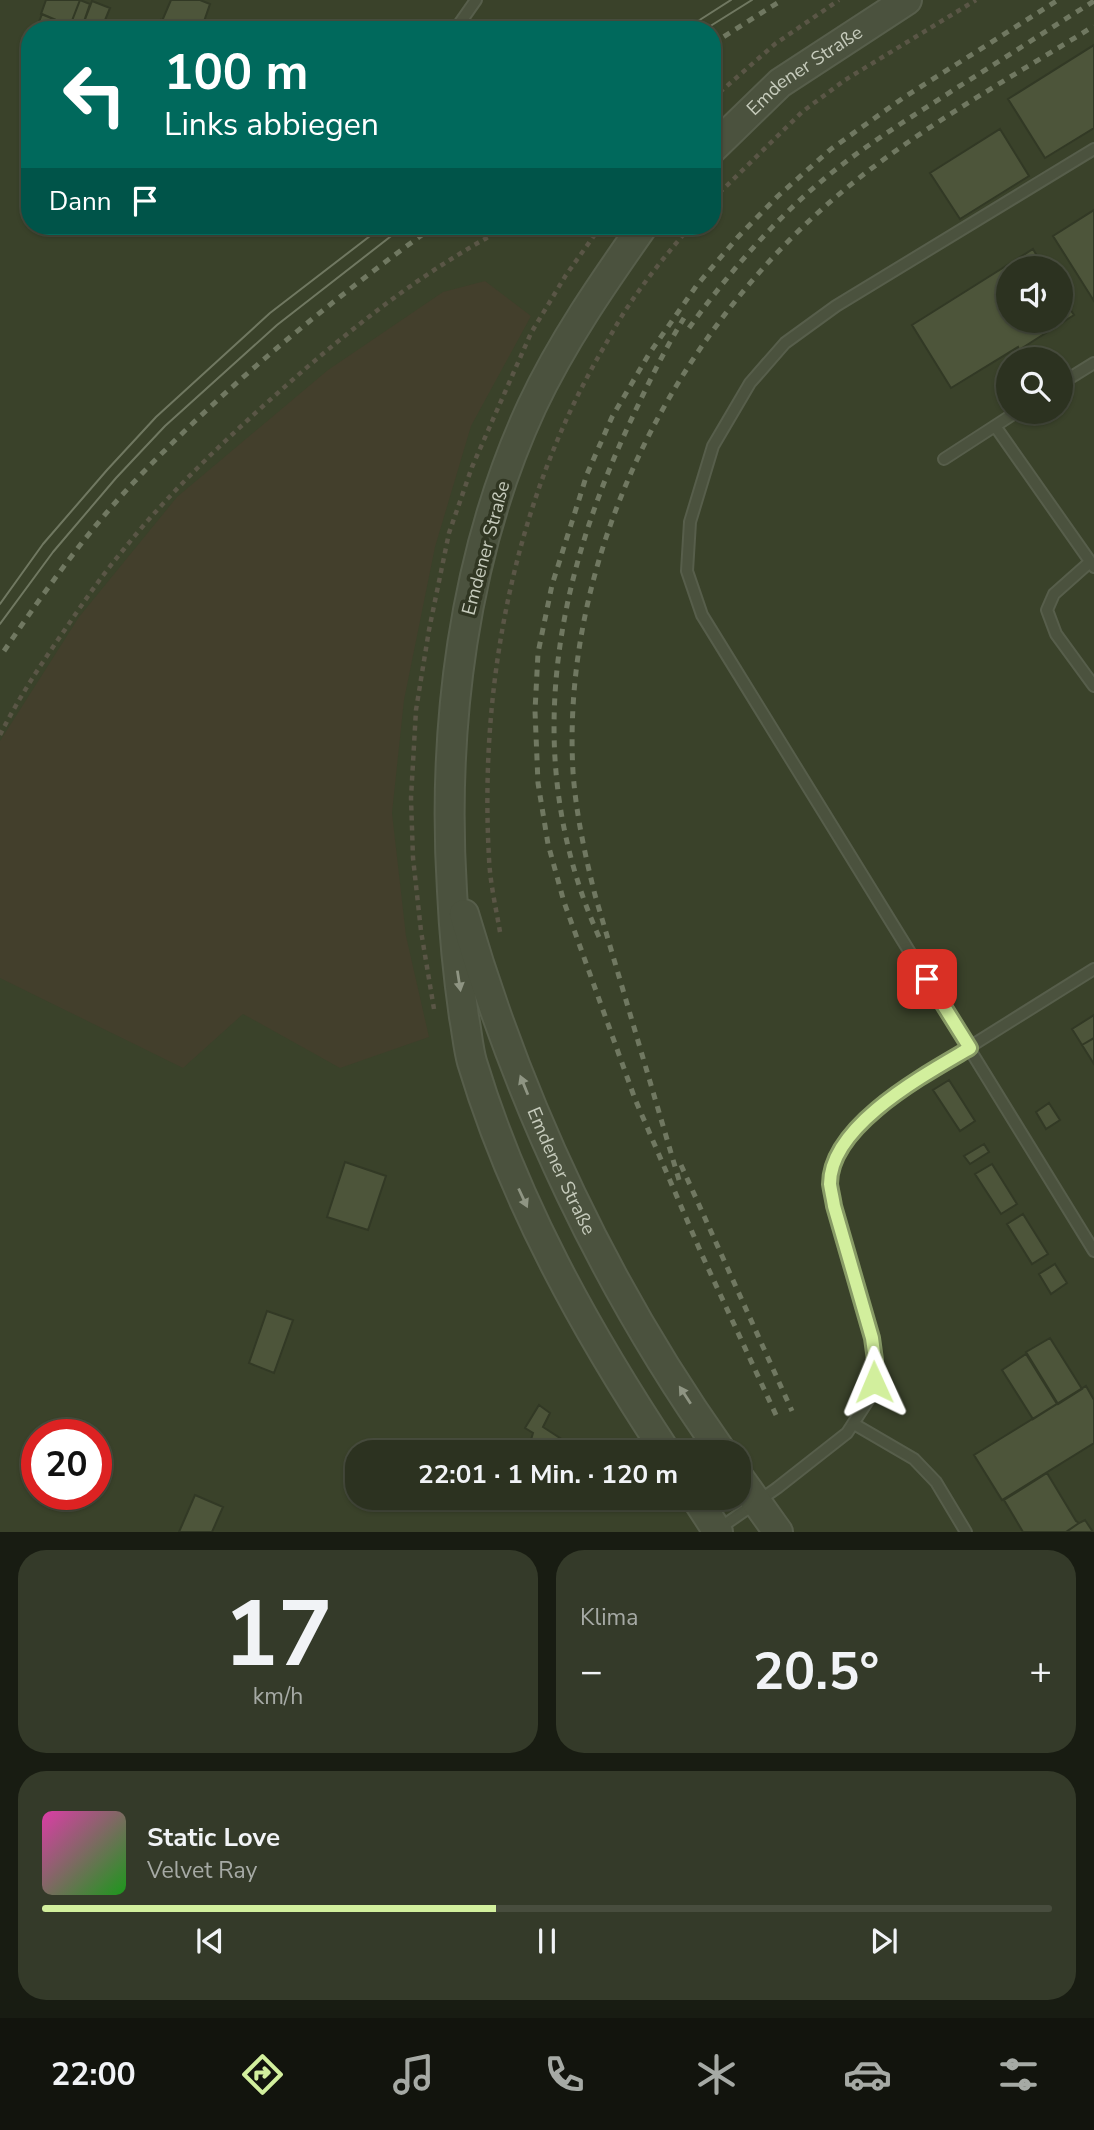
<!DOCTYPE html>
<html lang="de">
<meta charset="utf-8">
<style>
:root{--surface:#2c3220;--page:#343a29;--text:#f1f3f6;--muted:#a6aaa5;--line:#484d3e;--accent:#d2ef9d}
body{margin:0;font-family:"Nunito Sans",sans-serif;background:var(--page);color:var(--text);height:100vh;display:flex;flex-direction:column;font-size:26px;white-space:nowrap}
*{box-sizing:border-box;margin:0}
p{font-size:23px;color:var(--muted)}
.icon{flex:none;width:38px;height:38px;fill:none;stroke:currentColor;stroke-width:2;stroke-linecap:round;stroke-linejoin:round}
.map{position:relative;height:1532px;overflow:hidden}
.panel{display:flex;flex-direction:column;gap:18px;padding:18px;background:#181c12;flex:1}
.panel>*{flex:none}
.banner{position:absolute;left:21px;top:21px;width:700px;height:214px;border-radius:28px;box-shadow:0 2px 5px #0004,0 0 0 2px var(--line);background:#00695c;color:#fff;overflow:hidden}
.tools{position:absolute;left:996px;top:256px;display:grid;gap:14px}
.tools a{display:grid;place-items:center;width:77px;height:77px;border-radius:50%;background:var(--surface);box-shadow:0 2px 5px #0004,0 0 0 2px var(--line);font-size:35px}
.speed{position:absolute;left:21px;top:1419px;display:flex;gap:14px;font-size:35px;font-weight:700;text-align:center}
.speed>*{display:grid;place-content:center;width:91px;height:91px;border-radius:50%;background:var(--surface);box-shadow:0 2px 5px #0004,0 0 0 2px var(--line);line-height:1}
.speed .limit{border:10px solid #d22;background:#fff;color:#111}
.pin{position:absolute;display:grid;place-items:center;width:60px;height:60px;color:#fff;margin:-30px;border-radius:14px;box-shadow:0 4px 10px #0006}
.me{position:absolute;width:77px;margin:-38px;rotate:359deg;stroke-linejoin:round;filter:drop-shadow(0 0 5px #0008)}
.turn{display:flex;align-items:center;gap:24px;height:147px;padding:0 28px;font-size:32px}
.turn .icon{width:91px;height:91px;stroke-width:2.5}
.turn b{display:block;font-size:49px;line-height:60px}
.then{display:flex;align-items:center;height:66px;padding:0 28px;background:#0003;gap:14px;font-size:26px}
.big{font-size:52px;font-weight:700;line-height:1.1}
.panel .tile{flex:1;display:flex;flex-direction:column;justify-content:center;gap:10px;min-width:0;padding:0 24px;border-radius:28px;background:var(--page)}
.panel .dial{align-items:center;gap:0}
.dial b{font-size:91px;line-height:1}
.song{display:flex;align-items:center;gap:21px}
.cover{width:84px;height:84px;border-radius:10px;background:linear-gradient(135deg,hsl(320 70% 55%),hsl(120 70% 35%))}
.played{height:7px;border-radius:4px;background:linear-gradient(90deg,var(--accent) 45%,var(--line) 45%)}
.keys{display:flex;justify-content:space-around;direction:ltr}
.heat{display:flex;justify-content:space-between;align-items:center;font-size:38px;direction:ltr}
.panel .tiles{flex:1;display:grid;gap:18px;grid-template-columns:1fr 1fr}
.tile:last-child{grid-column:span 2}
.trip{position:absolute;left:345px;top:1440px;width:406px;height:70px;border-radius:28px;background:var(--surface);box-shadow:0 2px 5px #0004,0 0 0 2px var(--line);font-weight:700;line-height:70px;text-align:center}
.tabs{display:flex;height:112px;justify-content:space-around;align-items:center;background:#12140d;color:var(--muted)}
.tabs .icon{width:49px;height:49px}
.tabs .current{color:var(--accent)}
.tabs b{font-size:32px;color:var(--text)}
.map>svg:first-child{display:block}
.green{fill:#433f2c}
.building{fill:#4d553a;stroke:#323925;stroke-width:2}
.lines{fill:none;stroke-linecap:round;stroke-linejoin:round}
.service-casing{stroke:#575e4b;stroke-width:14}
.tertiary-casing{stroke:#575e4b;stroke-width:32}
.path{stroke:#5a5646;stroke-width:4.5;stroke-dasharray:5 5;stroke-linecap:butt}
.service{stroke:#4b523e;stroke-width:10}
.tertiary{stroke:#4b523e;stroke-width:28}
.tram{stroke:#707861;stroke-width:2}
.rail{stroke:#707861;stroke-width:5;stroke-dasharray:7 7;stroke-linecap:butt}
.oneway{fill:#8f9583}
.route-casing{stroke:#889b66;stroke-width:18}
.route{stroke:#d2ef9d;stroke-width:12}
.labels{text-anchor:middle;dominant-baseline:central;stroke-width:7;stroke-linejoin:round;paint-order:stroke}
.street-label{font-size:19px;fill:#c6cbbc;stroke:#313723}
</style>
<div class="map">
<svg width="1094" height="1532" viewBox="0 0 1094 1532">
<rect width="100%" height="100%" fill="#3a422a"/>
<!-- green -->
<path class="green" d="M485 281 531 316 471 426 435 547 404 700 392 813 406 936 429 1037 340 1068 243 1014 183 1068 0 978V741L79 617 177 497 328 370 443 292Z"/>
<!-- building -->
<path class="building" d="M46 0H80L70 26 41 14Z
M80 0 90 4 81 30 70 26Z
M171 0H200L210 4 201 30H184L162 21Z
M92 1 110 8 101 30H81Z
M42 14 70 26 79 30H36Z
M161 20 162 21 184 30H157Z
M1094 45V128L1045 158 1008 99Z
M1000 129 1029 176 960 219 930 173Z
M1094 210V301L1053 236Z
M1033 249 1044 268H1008V320H1060V294L1074 315 1019 350 1018 347 951 388 912 325Z
M1094 1015V1038L1082 1045 1072 1029Z
M1094 1038V1064L1082 1045Z
M949 1080 975 1121 960 1131 933 1090Z
M1049 1103 1060 1120 1046 1129 1036 1112Z
M984 1144 989 1152 970 1164 964 1156Z
M345 1162 386 1176 368 1230 327 1217Z
M992 1164 1017 1204 1001 1214 975 1174Z
M1023 1214 1048 1254 1032 1264 1007 1224Z
M1055 1264 1067 1283 1051 1294 1039 1274Z
M267 1311 293 1320 274 1373 249 1363Z
M1050 1338 1082 1389 1058 1404 1026 1352Z
M1026 1354 1057 1404 1033 1419 1002 1370Z
M1086 1386 1094 1400V1443L1002 1500 974 1455Z
M539 1405 550 1413 543 1427 566 1442 562 1452H531L528 1450 533 1433 525 1428Z
M1047 1473 1076 1521 1079 1523 1066 1532H1023L1004 1500Z
M195 1495 223 1507 212 1532H179Z
M1085 1520 1093 1532H1066L1079 1523Z"/>
<g class="lines">
<defs>
<path id="service" d="M455 30 476 0
M1094 149 836 306 785 343 750 383 713 446 690 522 687 571 702 615 1094 1251
M1060 384 1094 363
M995 426 1094 567
M944 459 1018 411
M1090 562 1054 594 1047 610 1056 634 1094 686
M854 1424 914 1459 936 1482 966 1532
M717 1530 777 1488 847 1433 869 1399 874 1382 875 1360 872 1338 834 1206C833 1199 831 1191 831 1184 830 1142 874 1111 904 1088L1094 969"/>
<g id="tertiary">
<path id="s1" d="M712 149 780 83 907 0"/>
<path d="M643 226C603 283 562 342 532 406 463 555 442 728 452 891 454 934 458 975 464 1017 467 1032 468 1048 472 1062 514 1202 586 1331 666 1452"/>
<path id="s2" d="M464 914C520 1106 607 1290 722 1452"/>
<path d="M738 1476 778 1532"/>
<path d="M696 1498 718 1532"/>
</g>
</defs>
<!-- service casing -->
<use href="#service" class="service-casing"/>
<!-- tertiary casing -->
<use href="#tertiary" class="tertiary-casing"/>
<!-- path -->
<path class="path" d="M712 99 775 44 839 0
M712 200 802 112 845 80 976 0
M575 226 594 234
M0 735C18 699 41 664 64 631 83 603 102 575 124 549 176 484 242 424 305 369 368 315 435 264 509 226
M500 932C496 908 490 883 489 858 479 683 515 498 604 347 612 333 620 318 629 305 647 278 669 251 691 226
M434 1009 421 931 413 858 411 798 416 710 429 630 449 533 472 467 531 333 566 275 601 226"/>
<!-- service -->
<use href="#service" class="service"/>
<!-- tertiary -->
<use href="#tertiary" class="tertiary"/>
<!-- tram -->
<path class="tram" d="M684 30 731 0
M704 30 752 0
M0 604 43 544 107 470 156 417 270 313 383 226
M0 624 53 552 116 478 165 426 277 325 404 226"/>
<!-- rail -->
<path class="rail" d="M712 44 782 0
M689 328C728 274 772 222 824 179 865 145 910 118 955 89 1001 60 1048 30 1094 1
M4 651C44 592 86 533 134 482 225 386 328 303 434 226
M599 937C523 767 551 595 626 431 644 392 662 354 684 318
M681 1165 792 1411
M679 1180 595 895C585 855 576 814 573 772 561 562 668 347 822 209 901 138 1004 82 1094 26
M776 1415 702 1255 635 1099 564 902 548 844 538 783 535 711 538 653 552 585 587 474 612 417 649 354 697 285 738 237 778 196 831 149 903 98 1058 0"/>
</g>
<!-- one-way arrows -->
<defs><path id="oneway-solid" d="M-6-.8H1V-3.2L6.5 0L1 3.2V.8H-6Z" transform="scale(1.75)"/></defs>
<g class="oneway">
<use href="#oneway-solid" transform="translate(459 981) rotate(81)"/>
<use href="#oneway-solid" transform="translate(524 1085) rotate(-112)"/>
<use href="#oneway-solid" transform="translate(523 1198) rotate(65)"/>
<use href="#oneway-solid" transform="translate(685 1395) rotate(-123)"/>
</g>
<g class="lines">
<defs>
<path id="route" d="M874 1382 875 1360 872 1338 834 1206C833 1199 831 1191 830 1184 830 1125 926 1074 970 1048L927 979"/>
</defs>
<!-- route casing -->
<use href="#route" class="route-casing"/>
<!-- route -->
<use href="#route" class="route"/>
</g>
<g class="labels">
<!-- street labels -->
<g class="street-label">
<text stroke="none"><textPath href="#s1" startOffset="122">Emdener Straße</textPath></text>
<text transform="translate(486 548) rotate(-75)">Emdener Straße</text>
<text stroke="none"><textPath href="#s2" startOffset="275">Emdener Straße</textPath></text>
</g>
</g>
</svg>
<div class="tools">
<a><svg class="icon" aria-label="sound" viewBox="0 0 24 24"><path d="M4 9h4l5-4v14l-5-4H4zM17 9q2 3 0 6"/></svg></a>
<a><svg class="icon" aria-label="search" viewBox="0 0 24 24"><circle cx="10" cy="10" r="6"/><path d="M15 15l6 6"/></svg></a>
</div>
<div class="speed"><div class="limit">20</div></div>
<div class="pin" style="left:927px;top:979px;background:#d93025"><svg class="icon" aria-label="arrive" viewBox="0 0 24 24"><path d="M6 21V4h12l-3 4 3 4H6"/></svg></div>
<svg class="me" style="left:874px;top:1382px" viewBox="-20 -20 40 40"><path d="M0-17L14 15 0 8-14 15z" fill="#d2ef9d" stroke="#fff" stroke-width="4"/></svg>
<div class="trip">22:01 · 1 Min. · 120 m</div>
<div class="banner">
<div class="turn"><svg class="icon" aria-label="left" viewBox="0 0 24 24"><path d="M17 20v-9H6M10 6l-5 5 5 5"/></svg><div><b>100 m</b>Links abbiegen</div></div>
<div class="then">Dann<svg class="icon" aria-label="arrive" viewBox="0 0 24 24"><path d="M6 21V4h12l-3 4 3 4H6"/></svg></div>
</div>
</div>
<section class="panel">
<div class="tiles">
<div class="tile dial"><b>17</b><p>km/h</p></div>
<div class="tile"><p>Klima</p>
<div class="heat"><a>−</a><b class="big">20.5°</b><a>+</a></div>
</div>
<div class="tile">
<div class="song"><i class="cover"></i><div><b>Static Love</b><p>Velvet Ray</p></div></div>
<div class="played"></div>
<div class="keys"><svg class="icon" aria-label="previous" viewBox="0 0 24 24"><path d="M18 5L8 12l10 7zM5 5v14"/></svg><svg class="icon" aria-label="pause" viewBox="0 0 24 24"><path d="M8 5v14M16 5v14"/></svg><svg class="icon" aria-label="next" viewBox="0 0 24 24"><path d="M6 5l10 7-10 7zM19 5v14"/></svg></div>
</div>
</div>
</section>
<nav class="tabs">
<b>22:00</b>
<svg class="icon current" aria-label="directions" viewBox="0 0 24 24"><path d="M12 3l9 9-9 9-9-9zM9 14v-3h6M13 9l2 2-2 2"/></svg>
<svg class="icon" aria-label="music" viewBox="0 0 24 24"><path d="M9 18V5l10-2v13"/><circle cx="6" cy="18" r="3"/><circle cx="16" cy="16" r="3"/></svg>
<svg class="icon" aria-label="phone" viewBox="0 0 24 24"><path d="M5 4h4l2 5-3 2q2 4 5 5l2-3 5 2v4C11 20 4 13 5 4z"/></svg>
<svg class="icon" aria-label="climate" viewBox="0 0 24 24"><path d="M12 3v18M4 7l16 10M4 17L20 7"/></svg>
<svg class="icon" aria-label="car" viewBox="0 0 24 24"><path d="M5 17H2v-5l4-1 3-4h7l3 4 3 1v5h-3M9 17h6M6 11h13"/><circle cx="7" cy="17" r="2"/><circle cx="17" cy="17" r="2"/></svg>
<svg class="icon" aria-label="filters" viewBox="0 0 24 24"><path d="M4 7h16M4 17h16"/><circle cx="9" cy="7" r="2"/><circle cx="15" cy="17" r="2"/></svg>
</nav>
